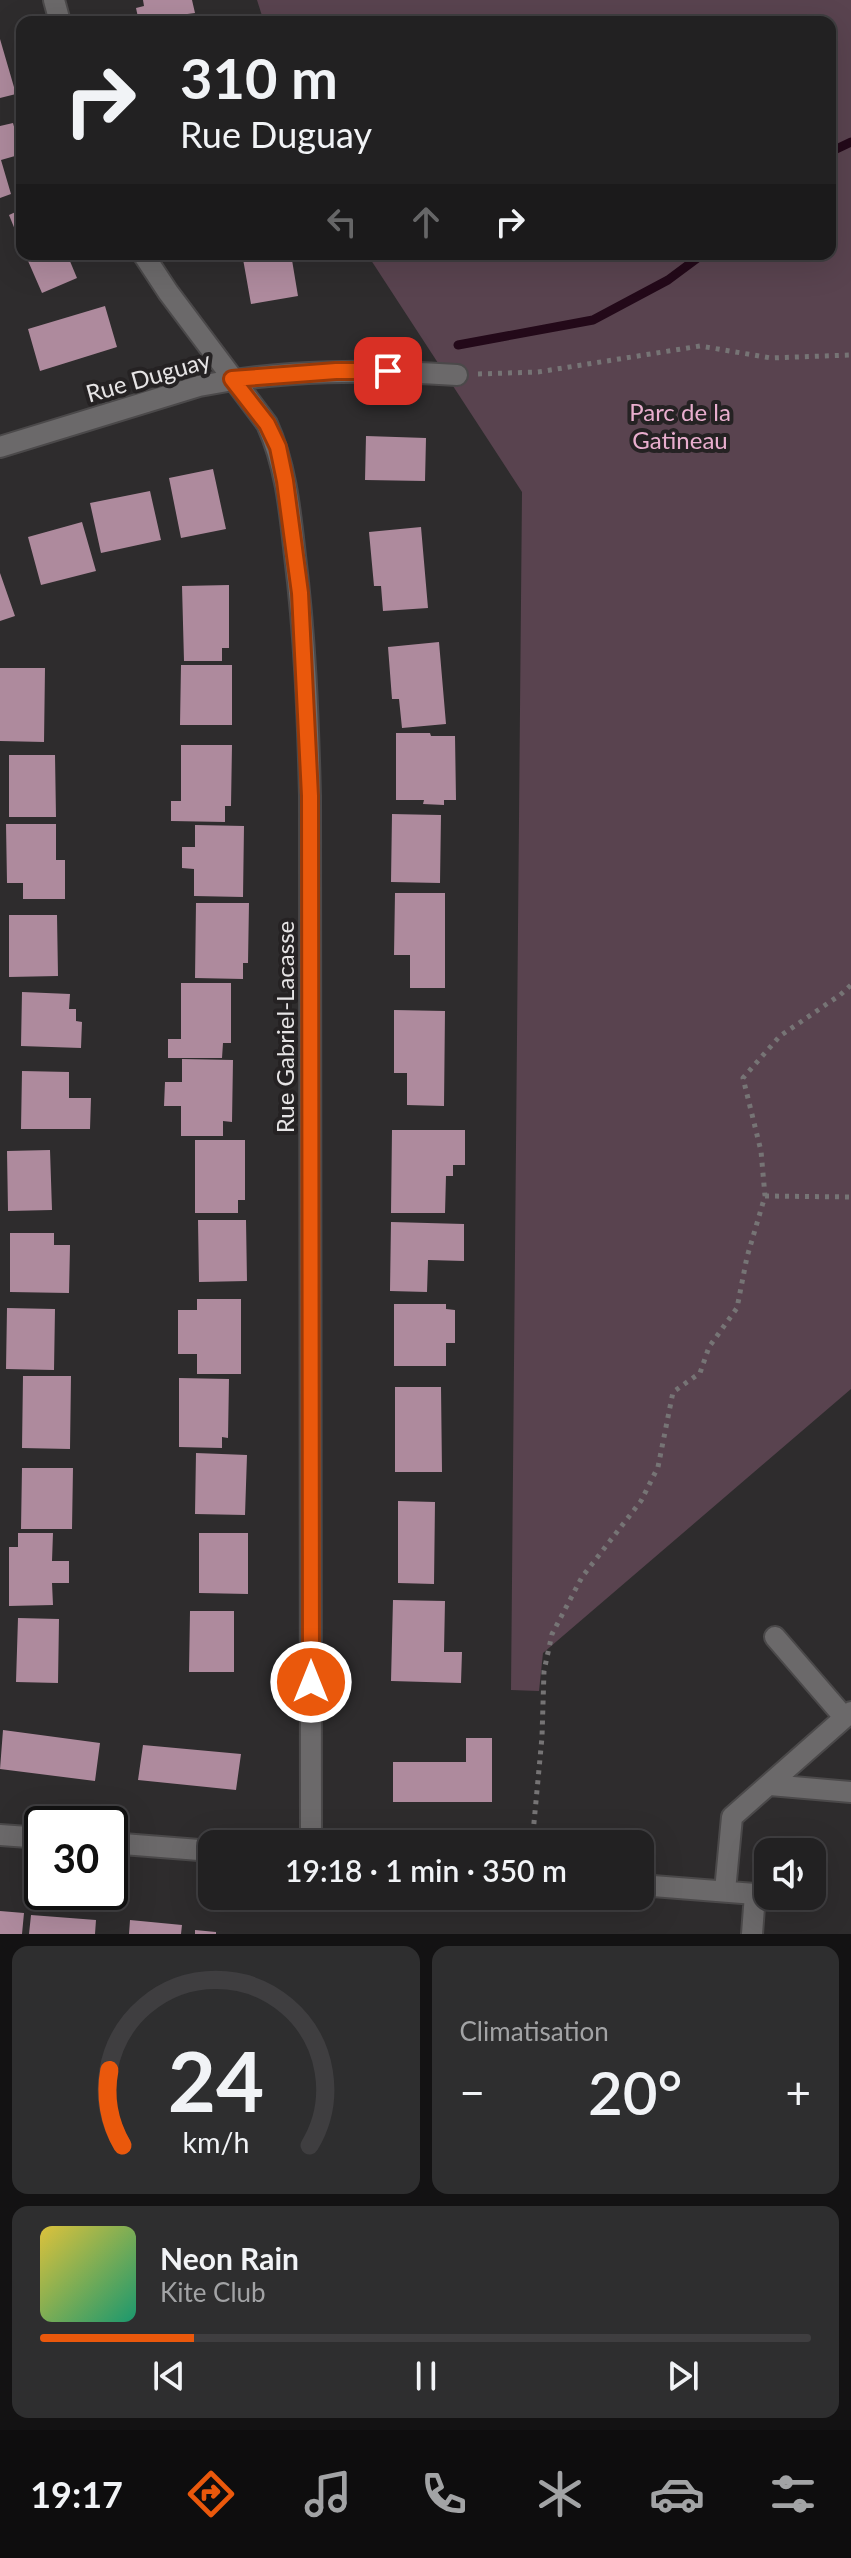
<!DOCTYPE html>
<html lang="fr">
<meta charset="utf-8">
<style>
:root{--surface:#222122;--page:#2e2e2f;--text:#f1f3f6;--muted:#a2a3a5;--line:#3f3e40;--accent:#ea580c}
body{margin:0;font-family:Lato,sans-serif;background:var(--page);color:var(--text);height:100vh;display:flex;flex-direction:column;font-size:30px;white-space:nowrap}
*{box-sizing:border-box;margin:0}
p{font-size:26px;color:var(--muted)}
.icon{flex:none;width:44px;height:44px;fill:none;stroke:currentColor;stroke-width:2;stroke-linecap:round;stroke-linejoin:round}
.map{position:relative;height:1934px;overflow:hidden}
.panel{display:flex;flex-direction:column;gap:12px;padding:12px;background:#131213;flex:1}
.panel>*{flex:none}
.hud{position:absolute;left:16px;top:16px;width:820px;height:244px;border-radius:16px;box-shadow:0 8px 32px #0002,0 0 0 2px var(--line);background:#222122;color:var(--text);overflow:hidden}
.fabs{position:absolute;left:754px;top:1838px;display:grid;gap:16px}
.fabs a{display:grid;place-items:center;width:72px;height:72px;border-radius:16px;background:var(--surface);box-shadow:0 8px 32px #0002,0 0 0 2px var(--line);font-size:40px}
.speed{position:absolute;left:24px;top:1806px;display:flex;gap:16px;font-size:40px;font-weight:700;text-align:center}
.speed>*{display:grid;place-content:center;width:104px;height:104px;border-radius:50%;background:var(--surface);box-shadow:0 8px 32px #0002,0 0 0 2px var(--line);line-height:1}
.speed .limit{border:4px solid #111;border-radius:12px;background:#fff;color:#111}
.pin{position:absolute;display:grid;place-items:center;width:68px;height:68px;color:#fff;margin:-34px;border-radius:16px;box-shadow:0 4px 12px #0006}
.me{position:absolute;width:88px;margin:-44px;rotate:0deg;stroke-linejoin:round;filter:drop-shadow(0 0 6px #0008)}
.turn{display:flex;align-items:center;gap:28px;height:168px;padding:0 32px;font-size:36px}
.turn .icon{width:104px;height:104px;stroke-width:2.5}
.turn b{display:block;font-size:56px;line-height:68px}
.lanes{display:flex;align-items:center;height:76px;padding:0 32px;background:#0003;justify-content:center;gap:40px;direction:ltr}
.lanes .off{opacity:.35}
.big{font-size:60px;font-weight:600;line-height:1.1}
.panel .card{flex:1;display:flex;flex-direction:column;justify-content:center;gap:12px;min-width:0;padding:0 28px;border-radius:16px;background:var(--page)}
.panel .dial{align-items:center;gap:0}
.dial svg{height:208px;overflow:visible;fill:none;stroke:var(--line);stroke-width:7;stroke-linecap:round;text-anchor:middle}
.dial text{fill:var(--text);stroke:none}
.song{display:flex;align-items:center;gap:24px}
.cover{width:96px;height:96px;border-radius:12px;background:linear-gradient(135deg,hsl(50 70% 55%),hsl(160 70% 35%))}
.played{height:8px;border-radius:4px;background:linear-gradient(90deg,var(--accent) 20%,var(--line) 20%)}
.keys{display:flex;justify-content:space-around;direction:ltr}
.heat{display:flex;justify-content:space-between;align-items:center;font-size:44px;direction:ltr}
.panel .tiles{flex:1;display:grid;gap:12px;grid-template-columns:1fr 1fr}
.card:last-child{grid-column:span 2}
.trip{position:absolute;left:198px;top:1830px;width:456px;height:80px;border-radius:16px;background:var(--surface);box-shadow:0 8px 32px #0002,0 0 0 2px var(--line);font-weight:600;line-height:80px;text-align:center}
.tabs{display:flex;height:128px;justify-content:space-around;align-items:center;background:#0e0d0e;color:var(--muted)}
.tabs .icon{width:56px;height:56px}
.tabs .current{color:var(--accent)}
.tabs b{font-size:36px;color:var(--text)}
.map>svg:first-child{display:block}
.green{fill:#59434f}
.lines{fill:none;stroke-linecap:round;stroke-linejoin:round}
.stream{stroke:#230919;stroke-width:9}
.building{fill:#ae8a9d}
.minor-casing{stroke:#4b494a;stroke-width:24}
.path{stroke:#767475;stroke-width:5;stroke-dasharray:4 6;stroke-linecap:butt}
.minor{stroke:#6b696a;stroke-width:20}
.route-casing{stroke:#983908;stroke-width:20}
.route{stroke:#ea580c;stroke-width:14}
.labels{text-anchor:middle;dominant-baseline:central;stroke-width:8;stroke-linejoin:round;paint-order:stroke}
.street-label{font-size:24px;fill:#e6e4e5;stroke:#252223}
.park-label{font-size:24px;fill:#e9aece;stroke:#252223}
</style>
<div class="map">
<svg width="851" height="1934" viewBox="0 0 851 1934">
<rect width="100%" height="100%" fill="#2e2c2d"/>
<!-- green -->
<path class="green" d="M257 0H851V1389L543 1653 539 1691 511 1690 522 492 367 254H830V22H264Z"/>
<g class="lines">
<!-- stream -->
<path class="stream" d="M830 152 851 142
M458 345 593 320 668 280 703 254"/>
</g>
<!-- building -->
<path class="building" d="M143 0H192L195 13 172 16V22H139L136 8 144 6Z
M0 39 16 94 0 98Z
M13 123 16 134 22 132V154L1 160 11 194 0 198V126Z
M22 209V247L9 215Z
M25 254H67L77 278 42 293Z
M271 254H291L298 296 251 304 243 259Z
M105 306 117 347 40 371 28 329Z
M366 436 426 438 425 481 365 480Z
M213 469 226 529 181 538 169 478Z
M150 491 161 540 101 553 90 503Z
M82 522 96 571 41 585 28 537Z
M421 527 428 608 383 611 381 586H374L369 532Z
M0 573 15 616 0 621Z
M229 585V648H222V661H184L182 586Z
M439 642 446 724 402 728 399 699H392L388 647Z
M181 665H232V725H180Z
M0 668H45L44 742 0 741Z
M396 733H430L431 736H455L456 800H444V805L423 804 424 800H396Z
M181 745H232L231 806H225V822L171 821V801H181Z
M9 755H55L56 817H9Z
M392 814 441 815 440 883 391 882Z
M6 824H56V860H65V899H23V883H7Z
M195 825 244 826 243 897 194 896V869L182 868V847H195Z
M395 893H445V988H410V955H394Z
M196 903H249L248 963H243V979L195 978Z
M9 915H57L58 976 9 977Z
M181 983H231V1043H223L222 1058H168V1039H181Z
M22 992 70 994 69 1009H76V1021L82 1022 81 1048 21 1046Z
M394 1010 445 1011 444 1106 407 1105V1073H394Z
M182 1059 233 1060 232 1122 223 1121V1136H181V1106H164L165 1082H182Z
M22 1071 69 1072V1098H91L90 1129H21Z
M392 1130H465V1165H453V1176H446L445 1213H391Z
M195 1140H245V1200H238V1213H195Z
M50 1150 52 1210 8 1211 7 1151Z
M198 1220H246L247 1281 199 1282Z
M391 1222 464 1224V1261L428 1260 427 1292 390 1291Z
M10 1233H54V1245H70L69 1293 10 1292Z
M197 1299H241V1374H197V1354H178V1310H197Z
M394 1304H446V1309L455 1310V1343H446V1366H394Z
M7 1308 55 1309 54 1370 6 1369Z
M23 1376H71L70 1449 22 1448Z
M179 1378 229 1379 228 1438 222 1437V1448L179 1447Z
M395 1387H441L442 1472H395Z
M196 1453 247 1455 245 1515 195 1514Z
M22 1468H73L72 1529H21Z
M398 1501 435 1502 434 1584 398 1583Z
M18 1533H53L52 1561H69V1583H52L53 1605 9 1606V1547H18Z
M199 1533H248V1594L199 1593Z
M393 1600 445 1601 444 1652H462L461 1683 391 1681Z
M190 1611H234V1672H189Z
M18 1618 59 1619 58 1683 16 1682Z
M3 1730 100 1743 95 1781 0 1769Z
M466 1738H492V1802H393V1762H466Z
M143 1745 241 1754 236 1790 138 1780Z
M0 1911 24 1913 22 1934H0Z
M31 1915 96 1920 95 1934H29Z
M130 1920 182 1925 181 1934H129Z
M195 1930 216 1932V1934H195Z"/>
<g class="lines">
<defs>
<path id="minor" d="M54 0 60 22
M143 254 168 292 267 424C286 466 290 511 295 556 305 636 308 716 310 796L311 1844
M0 447 199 386C284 369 371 370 457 375
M775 1637 844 1717
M770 1785 851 1792
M0 1835 42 1838
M110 1843 212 1851
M640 1885 755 1894 752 1934
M725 1891 732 1817 851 1712"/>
</defs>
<!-- minor casing -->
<use href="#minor" class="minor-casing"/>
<!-- path -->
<path class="path" d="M478 374 538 372 700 346 771 358 851 355
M765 1196 851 1197
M532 1844 542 1737 544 1671 552 1634 582 1577 641 1501 658 1467 673 1392 700 1373 709 1347 737 1308 747 1257 765 1196 761 1151 743 1078 780 1036 840 995 851 985"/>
<!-- minor -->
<use href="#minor" class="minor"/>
</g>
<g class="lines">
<defs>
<path id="route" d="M311 1682 310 796 300 593 285 481 278 447 267 424 232 379 336 371H388"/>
</defs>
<!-- route casing -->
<use href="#route" class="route-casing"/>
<!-- route -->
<use href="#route" class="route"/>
</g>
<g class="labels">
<!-- street labels -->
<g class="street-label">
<text transform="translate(148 376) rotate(-16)">Rue Duguay</text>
<text transform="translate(284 1027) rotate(-90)">Rue Gabriel-Lacasse</text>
</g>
<!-- park labels -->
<g class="park-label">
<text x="680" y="411">Parc de la<tspan x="680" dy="28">Gatineau</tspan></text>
</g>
</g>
</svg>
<div class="fabs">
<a><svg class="icon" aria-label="sound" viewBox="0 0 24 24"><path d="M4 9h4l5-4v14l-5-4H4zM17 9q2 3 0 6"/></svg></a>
</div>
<div class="speed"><div class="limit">30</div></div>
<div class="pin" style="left:388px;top:371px;background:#d93025"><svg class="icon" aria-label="arrive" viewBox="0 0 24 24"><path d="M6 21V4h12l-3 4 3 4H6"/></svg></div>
<svg class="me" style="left:311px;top:1682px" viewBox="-20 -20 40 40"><circle r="17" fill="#ea580c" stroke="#fff" stroke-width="3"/><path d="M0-11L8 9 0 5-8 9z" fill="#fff"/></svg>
<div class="trip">19:18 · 1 min · 350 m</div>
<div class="hud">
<div class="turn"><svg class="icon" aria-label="right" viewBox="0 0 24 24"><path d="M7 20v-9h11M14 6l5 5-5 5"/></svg><div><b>310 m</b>Rue Duguay</div></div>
<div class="lanes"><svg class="icon off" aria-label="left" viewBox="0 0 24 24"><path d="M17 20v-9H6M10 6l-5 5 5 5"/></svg><svg class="icon off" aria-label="ahead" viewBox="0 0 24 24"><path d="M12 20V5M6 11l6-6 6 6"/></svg><svg class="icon" aria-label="right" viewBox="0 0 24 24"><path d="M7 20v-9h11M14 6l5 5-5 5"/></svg></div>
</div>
</div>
<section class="panel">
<div class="tiles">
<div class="card dial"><svg viewBox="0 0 100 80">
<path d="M14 69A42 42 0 1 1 86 69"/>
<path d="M14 69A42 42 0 0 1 9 40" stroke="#ea580c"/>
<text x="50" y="56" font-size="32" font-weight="700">24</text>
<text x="50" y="72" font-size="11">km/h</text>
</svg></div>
<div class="card"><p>Climatisation</p>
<div class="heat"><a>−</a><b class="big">20°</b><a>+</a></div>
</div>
<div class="card">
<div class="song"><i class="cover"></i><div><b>Neon Rain</b><p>Kite Club</p></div></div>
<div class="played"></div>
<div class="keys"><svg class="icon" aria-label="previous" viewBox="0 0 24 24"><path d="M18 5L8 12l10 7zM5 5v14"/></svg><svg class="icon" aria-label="pause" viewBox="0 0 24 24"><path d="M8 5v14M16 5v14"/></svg><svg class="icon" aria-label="next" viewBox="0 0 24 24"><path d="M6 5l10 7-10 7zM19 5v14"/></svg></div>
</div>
</div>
</section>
<nav class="tabs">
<b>19:17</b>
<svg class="icon current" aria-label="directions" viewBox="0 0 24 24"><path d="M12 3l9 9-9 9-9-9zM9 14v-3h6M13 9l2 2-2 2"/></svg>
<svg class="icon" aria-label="music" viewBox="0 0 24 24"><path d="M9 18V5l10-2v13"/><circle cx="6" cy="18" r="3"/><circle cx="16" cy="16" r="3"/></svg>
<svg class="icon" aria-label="phone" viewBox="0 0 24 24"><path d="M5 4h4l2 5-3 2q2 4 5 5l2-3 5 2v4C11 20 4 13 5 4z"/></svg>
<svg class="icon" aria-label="climate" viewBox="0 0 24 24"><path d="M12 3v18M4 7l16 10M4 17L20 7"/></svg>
<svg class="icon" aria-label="car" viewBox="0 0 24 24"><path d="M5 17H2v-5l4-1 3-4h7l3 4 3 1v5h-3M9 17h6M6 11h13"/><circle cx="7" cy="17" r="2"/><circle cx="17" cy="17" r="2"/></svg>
<svg class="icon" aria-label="filters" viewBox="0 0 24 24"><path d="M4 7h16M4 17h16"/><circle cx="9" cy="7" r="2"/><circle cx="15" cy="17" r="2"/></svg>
</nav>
